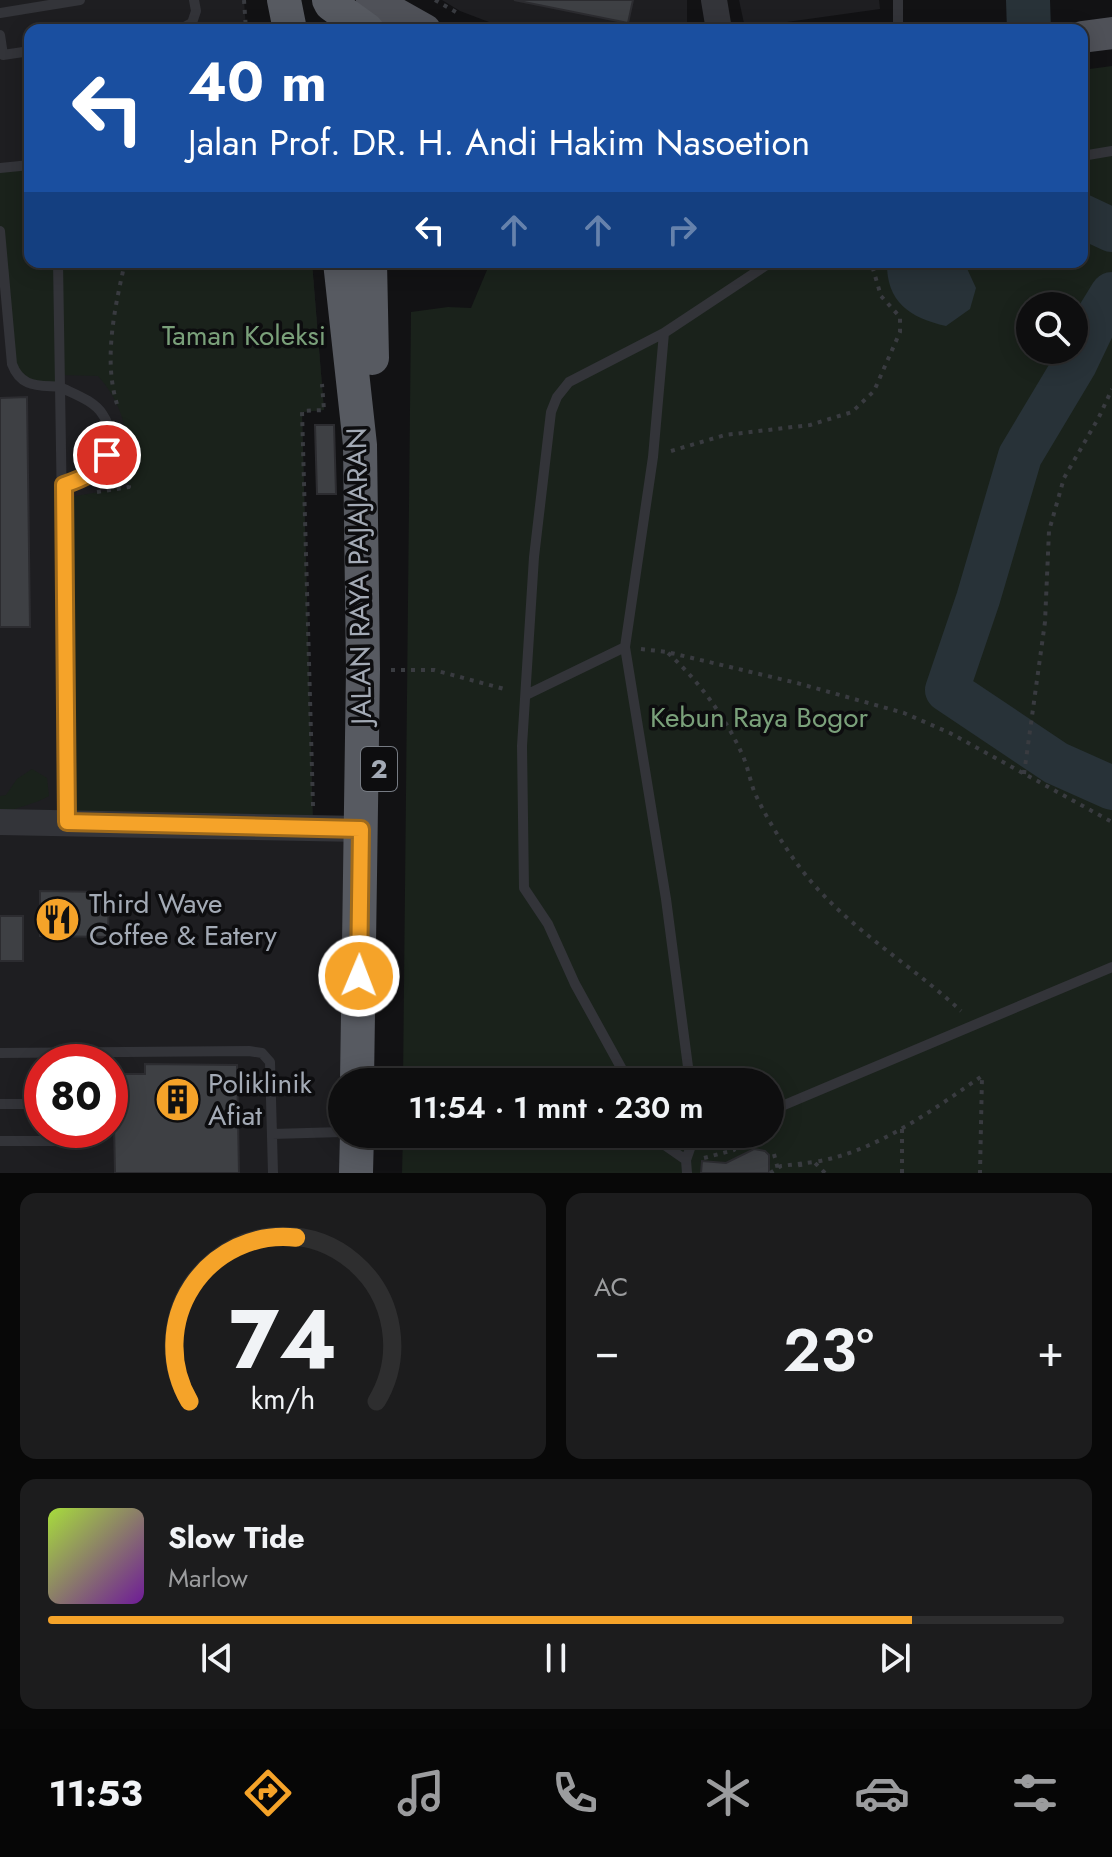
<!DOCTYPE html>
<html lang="id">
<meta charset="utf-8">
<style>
:root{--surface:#0e0e0f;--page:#1c1c1d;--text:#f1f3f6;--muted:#9b9c9e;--line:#2e2e2f;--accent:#f5a329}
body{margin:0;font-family:Jost,sans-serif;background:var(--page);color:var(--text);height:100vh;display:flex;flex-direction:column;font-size:30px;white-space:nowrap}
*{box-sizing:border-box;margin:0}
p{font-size:26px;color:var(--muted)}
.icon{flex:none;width:44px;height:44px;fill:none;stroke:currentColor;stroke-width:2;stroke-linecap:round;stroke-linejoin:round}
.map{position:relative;height:1173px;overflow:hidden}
.panel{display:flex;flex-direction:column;gap:20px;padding:20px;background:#080808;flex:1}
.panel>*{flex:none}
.hud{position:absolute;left:24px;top:24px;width:1064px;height:244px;border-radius:16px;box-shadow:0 4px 20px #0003,0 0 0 2px var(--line);background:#1a4fa0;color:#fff;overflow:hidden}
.fabs{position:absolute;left:1016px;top:292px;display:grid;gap:16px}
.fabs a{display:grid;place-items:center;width:72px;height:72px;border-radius:50%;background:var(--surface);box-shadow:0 4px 20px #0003,0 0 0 2px var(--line);font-size:40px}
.speed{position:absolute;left:24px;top:1044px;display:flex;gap:16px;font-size:40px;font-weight:700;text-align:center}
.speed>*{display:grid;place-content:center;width:104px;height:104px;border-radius:50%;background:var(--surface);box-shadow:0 4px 20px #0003,0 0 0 2px var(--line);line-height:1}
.speed .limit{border:12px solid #d22;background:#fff;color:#111}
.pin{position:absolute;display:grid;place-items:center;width:68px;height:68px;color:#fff;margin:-34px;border:4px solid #fff;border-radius:50%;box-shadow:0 2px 8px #0007}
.me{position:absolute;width:88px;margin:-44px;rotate:1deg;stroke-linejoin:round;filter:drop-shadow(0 0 6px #0008)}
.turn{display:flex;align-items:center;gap:28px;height:168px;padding:0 32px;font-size:36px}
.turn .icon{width:104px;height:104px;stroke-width:2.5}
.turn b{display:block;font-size:56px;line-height:68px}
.lanes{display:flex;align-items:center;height:76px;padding:0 32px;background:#0003;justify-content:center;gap:40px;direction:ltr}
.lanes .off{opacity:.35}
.big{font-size:60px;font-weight:600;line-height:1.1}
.panel .card{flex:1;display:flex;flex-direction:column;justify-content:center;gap:12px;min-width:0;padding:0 28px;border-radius:16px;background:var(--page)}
.panel .dial{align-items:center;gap:0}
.dial svg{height:208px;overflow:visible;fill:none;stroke:var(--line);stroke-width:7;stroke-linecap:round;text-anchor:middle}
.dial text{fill:var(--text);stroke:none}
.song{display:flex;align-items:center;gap:24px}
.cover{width:96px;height:96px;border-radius:12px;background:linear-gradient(135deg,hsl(80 70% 55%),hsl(280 70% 35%))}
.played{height:8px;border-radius:4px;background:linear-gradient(90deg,var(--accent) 85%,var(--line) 85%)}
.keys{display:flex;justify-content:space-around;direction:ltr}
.heat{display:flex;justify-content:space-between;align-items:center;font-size:44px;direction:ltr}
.panel .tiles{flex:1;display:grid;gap:20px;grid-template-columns:1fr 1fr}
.card:last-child{grid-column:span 2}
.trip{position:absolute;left:328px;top:1068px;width:456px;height:80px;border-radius:40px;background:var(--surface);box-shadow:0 4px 20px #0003,0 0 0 2px var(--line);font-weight:600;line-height:80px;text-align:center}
.menu{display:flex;height:128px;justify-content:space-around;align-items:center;background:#060606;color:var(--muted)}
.menu .icon{width:56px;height:56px}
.menu .current{color:var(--accent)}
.menu b{font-size:36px;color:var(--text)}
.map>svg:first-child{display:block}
.built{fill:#1e1e21;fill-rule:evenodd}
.green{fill:#1a221b;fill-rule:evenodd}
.water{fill:#283238}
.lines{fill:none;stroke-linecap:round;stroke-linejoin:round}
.river{stroke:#283238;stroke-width:44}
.building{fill:#3e4044;stroke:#2c2c30;stroke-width:2}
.path{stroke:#393b40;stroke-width:4;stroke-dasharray:4 6;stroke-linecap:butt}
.service{stroke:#333439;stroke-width:10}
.tertiary{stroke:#333439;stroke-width:26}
.primary{stroke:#4f5158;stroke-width:32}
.trunk{stroke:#575a61;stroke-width:34}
.route-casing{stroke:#9f6a1b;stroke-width:20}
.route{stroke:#f5a329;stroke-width:14}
.labels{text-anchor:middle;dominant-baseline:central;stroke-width:7;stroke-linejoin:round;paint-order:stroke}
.shield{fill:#0d0d0f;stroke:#767b83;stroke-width:2}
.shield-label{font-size:26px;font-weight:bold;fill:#a3aab5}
.park-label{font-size:28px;fill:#7aa07a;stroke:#0d0d0f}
.street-label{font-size:28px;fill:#a3aab5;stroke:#0d0d0f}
.poi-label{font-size:28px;fill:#a3aab5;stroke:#0d0d0f;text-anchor:start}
</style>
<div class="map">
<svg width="1112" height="1173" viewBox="0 0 1112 1173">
<rect width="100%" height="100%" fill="#121214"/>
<!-- built -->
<path class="built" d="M0 0H244L246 30H30V262H312L324 410 302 412 313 828 361 829 342 1082V1134L355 1173H0ZM42 1062H110V1130H42Z
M442 0H687V30H510L460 11Z
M739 0H879L880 9 745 28Z"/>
<!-- green -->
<path class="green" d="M1112 66V1173H402L403 1134H770V1082H403L411 312 448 307 471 308 487 270 493 262H1082V70ZM1030 306H1074V350H1030Z
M30 163V262H312L324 410 302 412 313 829 67 822 64 498 129 487C129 444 128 409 98 376L61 375 60 387 16 375 0 231V167Z
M32 769 47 778 49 796C33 805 16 807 0 815V796L6 795 17 779Z"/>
<!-- water -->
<path class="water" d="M887 262H964L976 288 970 309 946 326C910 318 886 302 887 262Z"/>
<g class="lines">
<!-- river -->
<path class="river" d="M1028 0 1029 30
M1082 216 1112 230
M1112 294 1096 320 1075 364 1020 456 978 599 947 690 1056 763 1112 788"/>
</g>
<!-- building -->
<path class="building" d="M514 0H633L628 23Z
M27 397 30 627H0V398Z
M315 425H334L336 494H317Z
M40 891 109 892 108 937 40 936Z
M0 916H23V961H0Z
M145 1064 237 1065 239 1173H115L114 1124 117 1074H145Z
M754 1149 765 1151 769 1155V1173H701L702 1161 726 1163Z"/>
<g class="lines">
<!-- path -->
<path class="path" d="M244 0 246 30
M435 0 456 12
M117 404C103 359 115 307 125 262
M671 451 725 435 810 425 852 412 874 391 900 332V317L881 296 871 262
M97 492 129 487 127 436
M641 649 667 652 797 683 904 713 950 733 1112 822
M668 653C699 681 726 718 743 756 748 768 750 780 754 791 765 816 782 843 798 865 842 925 907 961 961 1011
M391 670H434L508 690
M1024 774 1045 622 1049 531 1064 478 1099 417 1112 389
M313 806 302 411 324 410 322 384
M774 1154 779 1173
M704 1158 734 1150 743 1134
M800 1163 801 1173
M770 1173 781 1166 813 1162
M825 1173 814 1162C876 1152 931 1111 982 1076L980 1173
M902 1173V1128"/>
<!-- service -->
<path class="service" d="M898 0V30
M0 13 80 0
M179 30 192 23 196 11 194 0
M0 35 3 55
M3 55 30 51
M1082 156 1112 151
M0 168 30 165
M0 231 12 364C21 388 38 385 60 387L67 822
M58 262 60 387C74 394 95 401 103 415 116 434 108 466 88 477 81 481 72 482 64 485
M526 695 625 647
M0 1053 249 1051 262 1053 270 1062 273 1173
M629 1082 575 984 548 924 524 888 522 746 534 557 551 412 557 397 569 382 664 333
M690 1082 666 899 625 647 653 457 664 333 771 262
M0 1104H42
M770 1111 1112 967
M272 1134 342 1132
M657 1134 663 1144 692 1134
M0 1141H56L63 1138 67 1130
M663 1144 686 1160
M687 1173 686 1160 695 1134"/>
<!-- tertiary -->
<path class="tertiary" d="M714 0 719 30
M0 822 361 829"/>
<!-- primary -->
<path class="primary" d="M372 0 425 30
M1082 37 1112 33"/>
<!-- trunk -->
<path class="trunk" d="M284 0 290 30
M329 0 331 4 367 30
M340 262 360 445 363 669 357 1082
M370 262 372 358
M356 1173 357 1134"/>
</g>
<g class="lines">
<defs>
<path id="route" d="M107 455C96 473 84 478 64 485L67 822 361 829 359 976"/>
</defs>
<!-- route casing -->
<use href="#route" class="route-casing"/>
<!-- route -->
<use href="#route" class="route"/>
</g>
<!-- icons -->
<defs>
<symbol id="restaurant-disc" viewBox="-11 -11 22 22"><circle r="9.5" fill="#f5a329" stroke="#0d0d0f"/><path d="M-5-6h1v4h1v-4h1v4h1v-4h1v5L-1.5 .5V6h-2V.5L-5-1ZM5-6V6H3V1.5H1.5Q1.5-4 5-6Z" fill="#111"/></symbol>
<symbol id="building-disc" viewBox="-11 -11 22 22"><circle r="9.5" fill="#f5a329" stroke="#0d0d0f"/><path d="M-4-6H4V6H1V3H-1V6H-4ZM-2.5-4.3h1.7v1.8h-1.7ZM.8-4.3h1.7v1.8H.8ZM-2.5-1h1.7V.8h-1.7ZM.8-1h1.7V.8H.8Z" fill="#111"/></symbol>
</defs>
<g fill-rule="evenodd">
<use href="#restaurant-disc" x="32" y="894" width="51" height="51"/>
<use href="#building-disc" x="152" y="1074" width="51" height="51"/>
</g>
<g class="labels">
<!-- shield labels -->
<rect class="shield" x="361" y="747" width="36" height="44" rx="6"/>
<g class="shield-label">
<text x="379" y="769">2</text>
</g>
<!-- park labels -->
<g class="park-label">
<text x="244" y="335">Taman Koleksi</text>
<text x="759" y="717">Kebun Raya Bogor</text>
</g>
<!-- street labels -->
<g class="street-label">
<text transform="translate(359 576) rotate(-91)">JALAN RAYA PAJAJARAN</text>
</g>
<!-- poi labels -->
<g class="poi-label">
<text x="89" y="903">Third Wave<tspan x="89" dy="32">Coffee &amp; Eatery</tspan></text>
<text x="208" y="1083">Poliklinik<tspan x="208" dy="32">Afiat</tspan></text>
</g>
</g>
</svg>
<div class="fabs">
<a><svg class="icon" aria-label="search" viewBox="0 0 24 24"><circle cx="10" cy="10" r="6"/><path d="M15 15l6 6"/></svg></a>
</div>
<div class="speed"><div class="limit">80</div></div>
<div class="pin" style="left:107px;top:455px;background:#d93025"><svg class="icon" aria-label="arrive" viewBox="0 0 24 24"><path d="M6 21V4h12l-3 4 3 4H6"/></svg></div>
<svg class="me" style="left:359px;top:976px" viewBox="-20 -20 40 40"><circle r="17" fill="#f5a329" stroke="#fff" stroke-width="3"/><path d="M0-11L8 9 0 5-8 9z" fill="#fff"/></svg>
<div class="trip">11:54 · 1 mnt · 230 m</div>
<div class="hud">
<div class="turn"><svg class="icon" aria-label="left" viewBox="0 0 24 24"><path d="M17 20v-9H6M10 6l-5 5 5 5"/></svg><div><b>40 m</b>Jalan Prof. DR. H. Andi Hakim Nasoetion</div></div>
<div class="lanes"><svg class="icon" aria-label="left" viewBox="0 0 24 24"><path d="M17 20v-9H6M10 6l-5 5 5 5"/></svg><svg class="icon off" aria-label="ahead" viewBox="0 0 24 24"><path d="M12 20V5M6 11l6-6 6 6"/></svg><svg class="icon off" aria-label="ahead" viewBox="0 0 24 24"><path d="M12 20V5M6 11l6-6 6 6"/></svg><svg class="icon off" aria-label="right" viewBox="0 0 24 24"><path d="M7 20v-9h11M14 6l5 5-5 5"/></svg></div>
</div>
</div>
<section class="panel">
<div class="tiles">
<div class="card dial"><svg viewBox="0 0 100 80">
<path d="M14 69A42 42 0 1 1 86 69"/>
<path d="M14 69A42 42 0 0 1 55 6" stroke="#f5a329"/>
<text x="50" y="56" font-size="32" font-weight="700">74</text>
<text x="50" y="72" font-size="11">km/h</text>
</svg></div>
<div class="card"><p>AC</p>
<div class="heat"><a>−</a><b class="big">23°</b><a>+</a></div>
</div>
<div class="card">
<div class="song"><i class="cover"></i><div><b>Slow Tide</b><p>Marlow</p></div></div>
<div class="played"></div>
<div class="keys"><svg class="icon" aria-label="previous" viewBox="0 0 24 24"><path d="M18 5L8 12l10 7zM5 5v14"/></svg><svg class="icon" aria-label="pause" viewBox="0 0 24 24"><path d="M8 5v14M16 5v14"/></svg><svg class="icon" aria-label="next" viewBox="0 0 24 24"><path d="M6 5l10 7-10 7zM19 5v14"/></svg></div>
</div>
</div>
</section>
<nav class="menu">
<b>11:53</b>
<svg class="icon current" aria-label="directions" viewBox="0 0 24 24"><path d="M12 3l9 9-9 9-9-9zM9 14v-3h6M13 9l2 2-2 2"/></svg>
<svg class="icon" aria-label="music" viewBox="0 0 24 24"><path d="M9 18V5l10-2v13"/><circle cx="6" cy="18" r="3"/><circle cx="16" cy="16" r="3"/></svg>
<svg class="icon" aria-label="phone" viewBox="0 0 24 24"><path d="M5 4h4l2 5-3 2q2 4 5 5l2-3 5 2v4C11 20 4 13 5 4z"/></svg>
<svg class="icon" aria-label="climate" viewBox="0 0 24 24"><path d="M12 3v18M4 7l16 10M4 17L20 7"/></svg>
<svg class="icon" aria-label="car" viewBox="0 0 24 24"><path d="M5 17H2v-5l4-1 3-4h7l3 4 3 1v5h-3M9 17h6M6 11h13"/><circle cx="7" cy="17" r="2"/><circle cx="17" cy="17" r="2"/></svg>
<svg class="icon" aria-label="filters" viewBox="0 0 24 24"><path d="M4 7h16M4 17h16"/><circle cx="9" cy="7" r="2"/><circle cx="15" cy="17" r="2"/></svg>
</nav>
